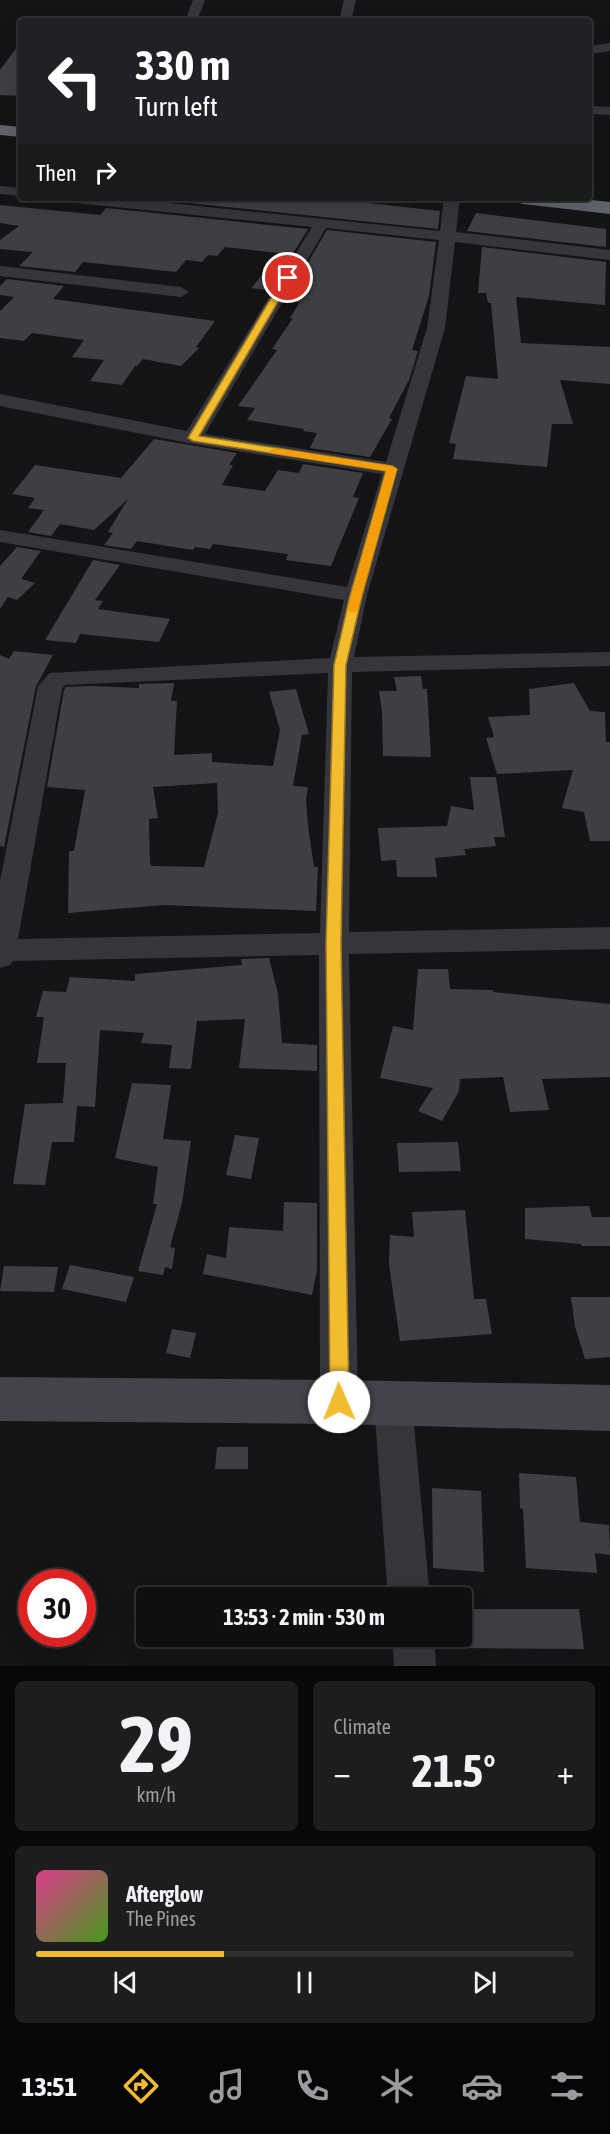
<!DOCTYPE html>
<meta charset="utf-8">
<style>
:root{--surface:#0f0f10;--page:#1d1d1e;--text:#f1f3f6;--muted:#9b9c9f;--line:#2f2f30;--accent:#f3bc2f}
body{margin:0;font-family:"Asap Condensed",sans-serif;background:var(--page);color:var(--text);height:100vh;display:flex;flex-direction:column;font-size:22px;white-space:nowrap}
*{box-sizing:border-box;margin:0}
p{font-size:20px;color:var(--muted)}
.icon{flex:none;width:33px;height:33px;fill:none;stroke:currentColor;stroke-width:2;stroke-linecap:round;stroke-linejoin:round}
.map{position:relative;height:1666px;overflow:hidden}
.sheet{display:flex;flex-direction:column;gap:15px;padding:15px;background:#080809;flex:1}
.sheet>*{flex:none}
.guide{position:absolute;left:18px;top:18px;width:574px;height:183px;border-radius:6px;box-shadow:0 6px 24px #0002,0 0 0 2px var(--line);background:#202124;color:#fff;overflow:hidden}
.speed{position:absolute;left:18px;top:1569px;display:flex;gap:12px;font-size:30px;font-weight:700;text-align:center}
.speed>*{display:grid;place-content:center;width:78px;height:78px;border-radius:50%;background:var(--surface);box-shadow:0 6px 24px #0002,0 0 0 2px var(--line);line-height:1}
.speed .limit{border:9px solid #d22;background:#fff;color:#111}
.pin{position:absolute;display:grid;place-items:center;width:51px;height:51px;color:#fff;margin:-26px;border:3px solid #fff;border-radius:50%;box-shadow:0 2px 6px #0007}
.me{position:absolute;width:66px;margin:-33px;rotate:359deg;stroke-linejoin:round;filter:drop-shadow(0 0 4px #0008)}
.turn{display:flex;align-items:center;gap:21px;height:126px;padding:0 18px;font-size:27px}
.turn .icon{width:78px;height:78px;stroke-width:2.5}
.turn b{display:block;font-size:42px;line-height:51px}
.then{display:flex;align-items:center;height:57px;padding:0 18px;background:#0003;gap:12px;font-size:22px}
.big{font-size:45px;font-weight:700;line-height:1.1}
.sheet .widget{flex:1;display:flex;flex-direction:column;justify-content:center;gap:9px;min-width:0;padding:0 21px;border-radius:9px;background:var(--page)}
.sheet .dial{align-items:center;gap:0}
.dial b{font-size:78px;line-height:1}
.song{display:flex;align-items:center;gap:18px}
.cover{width:72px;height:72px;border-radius:9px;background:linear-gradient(135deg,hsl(330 70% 55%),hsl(100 70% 35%))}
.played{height:6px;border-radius:3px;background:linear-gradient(90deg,var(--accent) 35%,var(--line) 35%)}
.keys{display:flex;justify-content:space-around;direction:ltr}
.heat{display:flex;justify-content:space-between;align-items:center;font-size:33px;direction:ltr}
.sheet .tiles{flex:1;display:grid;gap:15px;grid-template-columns:1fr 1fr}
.widget:last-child{grid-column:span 2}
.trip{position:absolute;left:136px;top:1587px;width:336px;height:60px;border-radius:6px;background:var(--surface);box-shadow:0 6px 24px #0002,0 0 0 2px var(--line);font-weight:700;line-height:60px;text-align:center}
.tab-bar{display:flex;height:96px;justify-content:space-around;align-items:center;background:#060606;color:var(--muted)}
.tab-bar .icon{width:42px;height:42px}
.tab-bar .on{color:var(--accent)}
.tab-bar b{font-size:27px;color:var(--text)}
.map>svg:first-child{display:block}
.building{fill:#3e3f43;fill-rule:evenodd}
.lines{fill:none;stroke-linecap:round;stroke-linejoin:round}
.street{fill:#35363b;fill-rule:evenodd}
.secondary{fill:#43444b;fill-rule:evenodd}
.highway{fill:#61636c;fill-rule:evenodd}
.route{fill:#f3bc2f;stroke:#9e7a1f;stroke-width:1.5}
.slow{fill:#f59e0b}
</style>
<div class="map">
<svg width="610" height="1666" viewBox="0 0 610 1666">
<rect width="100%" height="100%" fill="#141416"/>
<!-- building -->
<path class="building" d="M21 42V96L0 95V70Z
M142 198H352L350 201 440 211 438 229Z
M0 205 100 215 106 208 308 229 270 291 252 288 278 253 225 247 217 256 208 255 202 262 186 260 176 272 83 262 75 272 19 266 33 252 0 249V240L19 226 0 223Z
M476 213 606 229V247L467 231Z
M327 230 436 242 429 296 412 350 418 351 409 380 389 418 392 419 370 457 310 448 317 433 303 431 304 429 247 420 255 408 238 406 277 350 272 349 293 318H290L300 302H296L300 295 290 293Z
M482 247 606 262 605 305 516 297 521 343 610 347V384L560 380 573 424H552L547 467 453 459 456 444 449 443 466 376 498 379 491 303H488L486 293H478Z
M7 279 64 286 53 299 215 321 196 347 199 348 181 366 143 359 137 366H135L122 385 90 381 104 360 72 357 84 340 32 333 24 341 0 338V311L14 297 0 295V286Z
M154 439 237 453 229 465H233L222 485 265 491 278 470 299 473 303 464 363 473 353 497 359 498 331 566 286 560 288 554 213 544 210 549 195 547 193 550 137 541 131 549 104 545 113 533 108 532 128 499 94 530 60 524 51 536 28 532 44 510 28 508 35 498 12 494 35 465 121 478Z
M17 547 41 551 21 579 35 583 17 600 8 597 0 609V566Z
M93 560 120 565 95 600 103 601 98 609 170 619 159 642 80 634 76 643 45 640Z
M14 651 53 655 36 686 4 847 0 846V655L9 659Z
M421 676 423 689H427L431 757 383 756 382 711 379 691H397L394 677Z
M174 683 171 701H177L174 755 212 753V762L273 766 280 730 269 692 296 689 309 734 302 735 293 786 308 787 306 799 308 826 314 867H318L316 911 164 905 68 913 69 851H74L85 790 47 787 64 690 66 687 91 686 139 688V684ZM217 783 218 813 204 867 152 866 150 864 149 819 158 818 153 787Z
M574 683 590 711 605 712 606 742H610V841H590L584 812 562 808 573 770 497 774 486 738 494 737 488 717 530 715 529 689Z
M470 777H496L505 837H494L496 846 464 849 466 855 435 858 437 877H397L396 860 381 861 378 828 447 826 451 806 474 810Z
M269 958 278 994 282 1043 317 1045V1071L239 1068 245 1019 197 1021 191 1069 169 1068 172 1045 141 1043 144 1033 100 1030 95 1107 77 1106 74 1142H52L45 1185 13 1184 25 1104 63 1103 66 1063H37L44 1017H36L43 991 66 992 70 977 135 981V974L242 965 241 959Z
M418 969H448L450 989 493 990V992L610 1004V1077L542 1079 549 1110 510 1112 503 1077 460 1079 459 1091 442 1121 418 1111 433 1088 380 1078 393 1026 413 1030Z
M132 1083 171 1085 163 1139 191 1141 182 1203 170 1247 175 1248 172 1269 165 1267 163 1275 138 1271 157 1204H153L158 1167 115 1158Z
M235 1135 259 1138 251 1179 226 1175Z
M458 1142 461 1171 399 1172 397 1143Z
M284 1202 317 1203V1270L312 1295 203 1274 207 1254 226 1258 229 1227 283 1231Z
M589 1206 592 1217H610V1246H581V1244L525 1239V1208Z
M465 1210 474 1299H486L492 1334 400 1341 389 1264 390 1235 414 1237 412 1212Z
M70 1265 134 1277 126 1302 62 1289Z
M4 1266 58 1267 54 1292 0 1291Z
M571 1297H610V1357L585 1359 575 1327Z
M172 1329 196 1333 190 1358 166 1353Z
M217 1447H248V1469H215Z
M519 1473 576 1477 580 1522 609 1525 610 1555 595 1553 597 1573 526 1568 523 1509 520 1508Z
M432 1488 481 1491 484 1572 433 1568Z
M462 1609H579L584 1649 462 1648Z"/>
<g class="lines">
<!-- street -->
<path class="street" d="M193 0H205L197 21H185Z
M344 0H356L351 21H339Z
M610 43V51L590 54V46Z
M590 106 610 107V115L590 114Z
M0 186 21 188V196L0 194Z
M68 198H120L440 231 444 198H460L456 232 610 250V260L455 242 445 328 367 595 354 657 610 652V666L352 672 349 932 610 927V949L349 954 358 1402 352 1415 339 1420 326 1415 320 1402 319 955 13 961 10 965 0 968V881L38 686 50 673 330 658 344 600 0 542V530L347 587 382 474 193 444 0 406V394L187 431 312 227 76 203ZM326 228 439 240 427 328 386 462 205 434ZM328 673 320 933 18 939 62 689 65 685Z
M0 266 181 287 189 292 181 297 0 276Z
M393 1385 406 1390 412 1403 430 1598H388L374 1403 380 1390Z
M392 1636H434L436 1666H394Z"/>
<!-- secondary -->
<path class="secondary" d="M0 1377 339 1380 610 1385V1431L339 1424 0 1421Z"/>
<!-- highway -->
<path class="highway" d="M0 125 21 127V137L0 135Z
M514 198H571L610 202V214L523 204 517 202Z"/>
</g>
<!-- route -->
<path class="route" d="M288 276 292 278 199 436 392 466 397 469 362 596 346 665 341 943 349 1402 346 1408 339 1411 333 1408 330 1402 326 943 334 665 350 596 386 471 193 441 188 438 283 278Z"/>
<!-- slow -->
<path class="slow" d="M274 448 392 466 397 469 357 612 353 613 347 610 386 471 271 453 269 451Z"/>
</svg>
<div class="speed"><div class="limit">30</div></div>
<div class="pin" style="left:288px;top:278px;background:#d93025"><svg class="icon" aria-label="arrive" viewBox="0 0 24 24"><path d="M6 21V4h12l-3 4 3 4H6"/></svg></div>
<svg class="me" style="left:339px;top:1402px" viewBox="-20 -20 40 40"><circle r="19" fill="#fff"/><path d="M0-13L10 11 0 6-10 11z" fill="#f3bc2f"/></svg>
<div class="trip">13:53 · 2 min · 530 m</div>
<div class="guide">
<div class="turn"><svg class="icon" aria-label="left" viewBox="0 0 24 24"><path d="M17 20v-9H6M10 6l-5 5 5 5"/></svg><div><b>330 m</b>Turn left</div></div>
<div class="then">Then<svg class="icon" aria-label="right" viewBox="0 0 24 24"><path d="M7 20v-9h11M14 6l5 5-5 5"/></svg></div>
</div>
</div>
<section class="sheet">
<div class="tiles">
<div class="widget dial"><b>29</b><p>km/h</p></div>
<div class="widget"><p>Climate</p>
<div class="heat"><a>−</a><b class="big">21.5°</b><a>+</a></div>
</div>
<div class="widget">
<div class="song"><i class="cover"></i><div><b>Afterglow</b><p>The Pines</p></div></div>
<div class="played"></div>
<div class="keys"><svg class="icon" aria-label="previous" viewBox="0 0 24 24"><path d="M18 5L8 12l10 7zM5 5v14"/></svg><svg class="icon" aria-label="pause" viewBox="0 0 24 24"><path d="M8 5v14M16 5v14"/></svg><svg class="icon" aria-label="next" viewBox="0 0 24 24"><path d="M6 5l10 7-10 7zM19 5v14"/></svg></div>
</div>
</div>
</section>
<nav class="tab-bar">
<b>13:51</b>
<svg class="icon on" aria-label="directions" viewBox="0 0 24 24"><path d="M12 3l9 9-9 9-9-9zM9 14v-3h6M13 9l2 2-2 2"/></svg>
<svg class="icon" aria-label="music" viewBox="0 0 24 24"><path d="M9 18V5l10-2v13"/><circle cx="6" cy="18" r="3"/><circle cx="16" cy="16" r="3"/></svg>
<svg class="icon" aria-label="phone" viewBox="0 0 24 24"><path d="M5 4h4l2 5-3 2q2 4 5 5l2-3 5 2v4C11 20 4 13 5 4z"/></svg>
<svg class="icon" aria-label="climate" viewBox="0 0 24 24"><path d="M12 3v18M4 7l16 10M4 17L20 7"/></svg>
<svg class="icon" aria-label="car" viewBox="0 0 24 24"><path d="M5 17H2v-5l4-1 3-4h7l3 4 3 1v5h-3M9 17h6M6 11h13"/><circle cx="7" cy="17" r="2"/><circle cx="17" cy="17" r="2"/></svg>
<svg class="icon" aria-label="filters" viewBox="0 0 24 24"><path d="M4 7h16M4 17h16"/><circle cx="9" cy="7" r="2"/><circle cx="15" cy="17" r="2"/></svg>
</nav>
